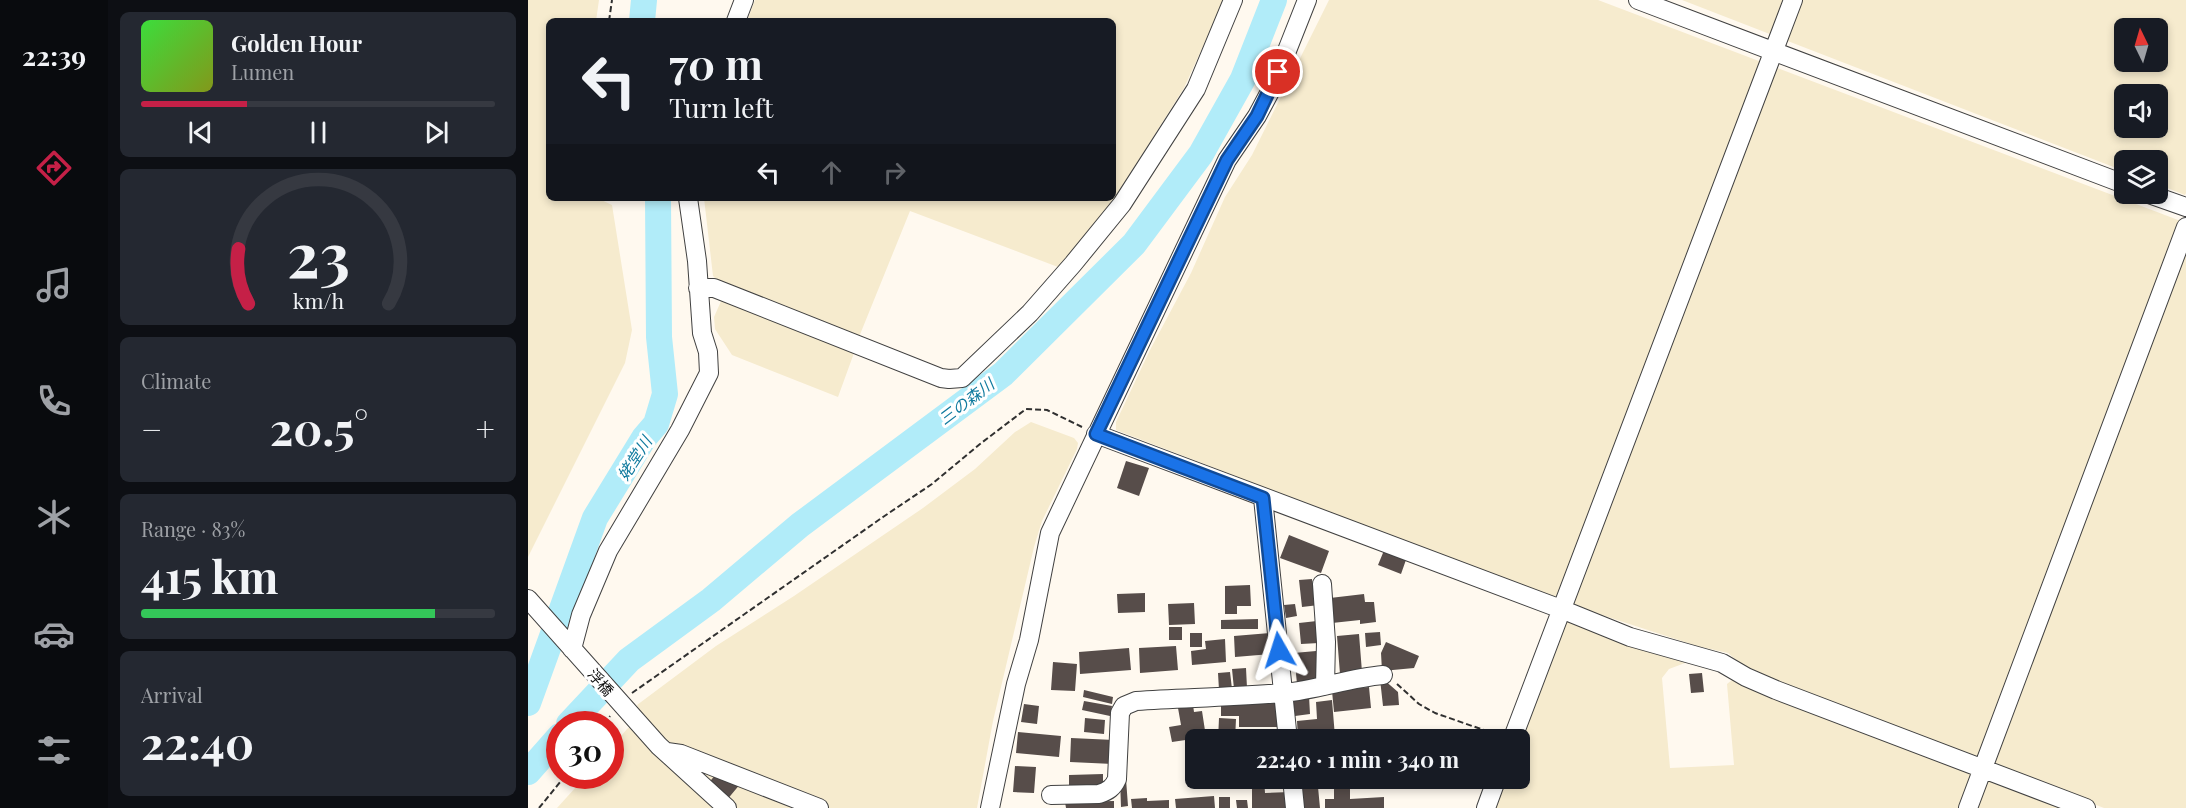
<!DOCTYPE html>
<meta charset="utf-8">
<style>
:root{--surface:#171b24;--page:#242831;--text:#f1f3f6;--muted:#9ea1a6;--line:#363941;--accent:#c52047}
body{margin:0;font-family:"Playfair Display","Noto Sans JP",serif;background:var(--page);color:var(--text);height:100vh;display:flex;flex-direction:column;font-size:22px;white-space:nowrap}
*{box-sizing:border-box;margin:0}
p{font-size:20px;color:var(--muted)}
.icon{flex:none;width:33px;height:33px;fill:none;stroke:currentColor;stroke-width:2;stroke-linecap:round;stroke-linejoin:round}
.map{position:relative;flex:1;overflow:hidden}
.side{display:flex;flex-direction:column;gap:12px;padding:12px;background:#0d0f14;width:420px}
.side>*{flex:none}
.top-card{position:absolute;left:18px;top:18px;width:570px;height:183px;border-radius:9px;box-shadow:0 3px 9px #0003;background:#171b24;color:var(--text);overflow:hidden}
.needle{width:39px;rotate:355deg}
.buttons{position:absolute;left:1586px;top:18px;display:grid;gap:12px}
.buttons a{display:grid;place-items:center;width:54px;height:54px;border-radius:9px;background:var(--surface);box-shadow:0 3px 9px #0003;font-size:30px}
.speed{position:absolute;left:18px;top:711px;display:flex;gap:12px;font-size:30px;font-weight:700;text-align:center}
.speed>*{display:grid;place-content:center;width:78px;height:78px;border-radius:50%;background:var(--surface);box-shadow:0 3px 9px #0003;line-height:1}
.speed .limit{border:9px solid #d22;background:#fff;color:#111}
.pin{position:absolute;display:grid;place-items:center;width:51px;height:51px;color:#fff;margin:-26px;border:3px solid #fff;border-radius:50%;box-shadow:0 2px 6px #0007}
.me{position:absolute;width:66px;margin:-33px;rotate:354deg;stroke-linejoin:round;filter:drop-shadow(0 0 4px #0008)}
.turn{display:flex;align-items:center;gap:21px;height:126px;padding:0 24px;font-size:27px}
.turn .icon{width:78px;height:78px;stroke-width:2.5}
.turn b{display:block;font-size:42px;line-height:51px}
.lanes{display:flex;align-items:center;height:57px;padding:0 24px;background:#0003;justify-content:center;gap:30px;direction:ltr}
.lanes .off{opacity:.35}
.big{font-size:45px;font-weight:700;line-height:1.1}
.side .tile{flex:1;display:flex;flex-direction:column;justify-content:center;gap:9px;min-width:0;padding:0 21px;border-radius:9px;background:var(--page)}
.side .dial{align-items:center;gap:0}
.dial svg{height:156px;overflow:visible;fill:none;stroke:var(--line);stroke-width:7;stroke-linecap:round;text-anchor:middle}
.dial text{fill:var(--text);stroke:none}
.song{display:flex;align-items:center;gap:18px}
.cover{width:72px;height:72px;border-radius:9px;background:linear-gradient(135deg,hsl(120 70% 55%),hsl(70 70% 35%))}
.played{height:6px;border-radius:3px;background:linear-gradient(90deg,var(--accent) 30%,var(--line) 30%)}
.keys{display:flex;justify-content:space-around;direction:ltr}
.heat{display:flex;justify-content:space-between;align-items:center;font-size:33px;direction:ltr}
.charge{height:9px;border-radius:4px;background:linear-gradient(90deg,#34c759 83%,var(--line) 0)}
.trip{position:absolute;left:657px;top:729px;width:345px;height:60px;border-radius:9px;background:var(--surface);box-shadow:0 3px 9px #0003;font-weight:700;line-height:60px;text-align:center}
main{display:flex;flex:1;min-height:0}
.tab-bar{display:flex;flex-direction:column;width:108px;justify-content:space-around;align-items:center;background:#090b0e;color:var(--muted)}
.tab-bar .icon{width:42px;height:42px}
.tab-bar .active{color:var(--accent)}
.tab-bar b{font-size:27px;color:var(--text)}
.map>svg:first-child{display:block}
.farmland{fill:#f6ebce;fill-rule:evenodd}
.lines{fill:none;stroke-linecap:round;stroke-linejoin:round}
.river{stroke:#b1ecf9;stroke-width:26}
.building{fill:#574d4a}
.minor-casing{stroke:#414141;stroke-width:20}
.path{stroke:#303030;stroke-width:2;stroke-dasharray:6 3;stroke-linecap:butt}
.minor{stroke:#fff;stroke-width:18}
.route-casing{stroke:#114b97;stroke-width:15}
.route{stroke:#1a73e8;stroke-width:10}
.labels{text-anchor:middle;dominant-baseline:central;stroke-width:6;stroke-linejoin:round;paint-order:stroke}
.street-label{font-size:15px;fill:#0e0e0e;stroke:#fff}
.water-label{font-size:16px;font-style:italic;fill:#117b9f;stroke:#fff}
</style>
<main>
<nav class="tab-bar">
<b>22:39</b>
<svg class="icon active" aria-label="directions" viewBox="0 0 24 24"><path d="M12 3l9 9-9 9-9-9zM9 14v-3h6M13 9l2 2-2 2"/></svg>
<svg class="icon" aria-label="music" viewBox="0 0 24 24"><path d="M9 18V5l10-2v13"/><circle cx="6" cy="18" r="3"/><circle cx="16" cy="16" r="3"/></svg>
<svg class="icon" aria-label="phone" viewBox="0 0 24 24"><path d="M5 4h4l2 5-3 2q2 4 5 5l2-3 5 2v4C11 20 4 13 5 4z"/></svg>
<svg class="icon" aria-label="climate" viewBox="0 0 24 24"><path d="M12 3v18M4 7l16 10M4 17L20 7"/></svg>
<svg class="icon" aria-label="car" viewBox="0 0 24 24"><path d="M5 17H2v-5l4-1 3-4h7l3 4 3 1v5h-3M9 17h6M6 11h13"/><circle cx="7" cy="17" r="2"/><circle cx="17" cy="17" r="2"/></svg>
<svg class="icon" aria-label="filters" viewBox="0 0 24 24"><path d="M4 7h16M4 17h16"/><circle cx="9" cy="7" r="2"/><circle cx="15" cy="17" r="2"/></svg>
</nav>
<section class="side">
<div class="tile">
<div class="song"><i class="cover"></i><div><b>Golden Hour</b><p>Lumen</p></div></div>
<div class="played"></div>
<div class="keys"><svg class="icon" aria-label="previous" viewBox="0 0 24 24"><path d="M18 5L8 12l10 7zM5 5v14"/></svg><svg class="icon" aria-label="pause" viewBox="0 0 24 24"><path d="M8 5v14M16 5v14"/></svg><svg class="icon" aria-label="next" viewBox="0 0 24 24"><path d="M6 5l10 7-10 7zM19 5v14"/></svg></div>
</div>
<div class="tile dial"><svg viewBox="0 0 100 80">
<path d="M14 69A42 42 0 1 1 86 69"/>
<path d="M14 69A42 42 0 0 1 9 41" stroke="#c52047"/>
<text x="50" y="56" font-size="32" font-weight="700">23</text>
<text x="50" y="72" font-size="11">km/h</text>
</svg></div>
<div class="tile"><p>Climate</p>
<div class="heat"><a>−</a><b class="big">20.5°</b><a>+</a></div>
</div>
<div class="tile"><p>Range · 83%</p><b class="big">415 km</b><div class="charge"></div></div>
<div class="tile"><p>Arrival</p><b class="big">22:40</b></div>
</section>
<div class="map">
<svg width="1658" height="808" viewBox="0 0 1658 808">
<rect width="100%" height="100%" fill="#fff9ef"/>
<!-- farmland -->
<path class="farmland" d="M0 0H71L68 21H21V198H69L84 205 104 330 97 363 0 557Z
M227 0H696L656 88 576 215 530 267 382 211 331 337 191 282 185 276 176 198H585V21H219Z
M801 0H1070L1658 223V808H1576L1221 671 1200 653 1169 646 1043 605 588 430V422L622 350 663 273 697 197 724 155Z
M1154 0H1658V193L1657 195 1629 184V160H1596V171ZM1596 28H1629V62H1596ZM1596 94H1629V128H1596Z
M194 299 326 353 310 397 204 355 187 329 186 317Z
M503 422 546 438 550 443 549 449 514 521 506 547 465 721 449 808H29L58 776H82L83 748 99 729 115 717 109 705 188 646 266 596 395 508 447 469 487 432Z
M1042 621 1159 659 1157 663 1141 669 1134 678 1142 768 1206 765 1199 684 1204 680 1262 705 1533 808H965L976 779 992 778V740L1037 622Z"/>
<g class="lines">
<!-- river -->
<path class="river" d="M114 21 116 0
M0 703 67 518 116 438 128 424 137 394 131 337 130 198
M41 724 101 660 183 600 272 525 475 374 606 244 673 154 715 79 746 0
M0 772 32 736"/>
</g>
<!-- building -->
<path class="building" d="M598 461 621 468 611 496 589 488Z
M761 535 801 551 793 573 752 558Z
M857 548 879 557 873 574 850 565Z
M784 579V584H789L791 605 774 607 771 580Z
M722 585 723 606H709V614H697V586Z
M617 593V612L590 613 589 594Z
M836 594 837 602H846L848 622 832 624V620L804 623 802 598Z
M666 603 667 624 641 625 640 604Z
M767 604 769 616 758 618 756 605Z
M730 619V629H693V620Z
M789 621 791 643 773 644 771 623Z
M641 627H654V640H641Z
M852 632 853 645 838 647 837 633Z
M662 633H674V647H662Z
M742 633 743 654 707 657 706 636Z
M831 634 834 672 812 674 809 636Z
M697 639 698 662 664 665 663 651 678 649 677 641Z
M858 642 891 656 886 668 854 671 853 653Z
M648 646 650 670 612 673 611 648Z
M601 648 603 670 552 674 551 652Z
M788 651 791 682 769 684 766 653Z
M525 662 549 664 547 691 523 690Z
M718 668 719 688 706 689 704 669Z
M702 672 704 689 691 690 690 673Z
M1174 673 1176 692 1163 693 1161 674Z
M852 679H855L870 692 871 705 855 706Z
M841 687 843 708 806 712 804 691Z
M556 690 585 697 584 704 555 697Z
M781 696 782 714 767 716 765 698Z
M804 700 807 737 770 740 769 721 789 719 788 702Z
M556 701 584 706 582 716 554 710Z
M751 703V727H711V716H693V704Z
M496 704 511 706 509 724 493 722Z
M665 705 666 712 674 711 678 737 644 742 641 727 653 725 650 708Z
M557 718 577 720 576 734 556 732Z
M691 718 708 719 707 740H690Z
M490 732 533 736 531 757 488 753Z
M832 732V740H816V734Z
M543 738 586 740 585 764 542 762Z
M487 766 508 767 506 793 485 792Z
M188 774 213 783 198 801 179 785Z
M575 774V788L541 789V775Z
M724 778H736L737 793 762 792V808H724Z
M775 778H804V783L775 784Z
M814 778H838V788H822V799L856 797V808H797V799H806V784H815Z
M592 779H598L600 806 593 807Z
M790 787 792 808H774L772 788Z
M686 796 687 808H648L647 799Z
M691 797H702V808H691Z
M619 798V801L641 800V808H604L603 799Z
M708 800H719L720 808H709Z
M586 801V808H538L537 802Z"/>
<g class="lines">
<defs>
<path id="minor" d="M1110 0 1596 184
M208 21 216 0
M1621 194 1658 207
M170 288H186L413 378 421 379 434 378 502 313 545 264 594 204 668 89 705 0
M568 434 1033 609 1102 637 1194 663 1218 677 1248 690 1558 808
M735 498 760 740
M794 584 798 642 797 686
M0 599 131 746 199 808
M44 649 53 615 80 551 152 430 181 373 180 352 174 333 169 261 160 198
M984 740 1265 0
M139 752 153 754 291 808
M764 778 767 808
M523 795 571 794C580 791 585 788 589 779L592 713 596 706 608 701C657 698 707 697 755 693 789 690 821 678 855 675
M462 808 488 684 501 640 522 533 699 160 729 116 745 86 779 0
M958 808 969 778
M1440 808 1658 227"/>
</defs>
<!-- minor casing -->
<use href="#minor" class="minor-casing"/>
<!-- path -->
<path class="path" d="M81 21 84 0
M869 684 891 704 907 713 970 735
M104 693 355 517 404 484 452 444 498 409 519 410 554 427
M76 724 82 716
M11 808 37 776"/>
<!-- minor -->
<use href="#minor" class="minor"/>
</g>
<g class="lines">
<defs>
<path id="route" d="M750 72 729 116 699 160 568 434 735 498 751 650"/>
</defs>
<!-- route casing -->
<use href="#route" class="route-casing"/>
<!-- route -->
<use href="#route" class="route"/>
</g>
<g class="labels">
<!-- street labels -->
<g class="street-label">
<text transform="translate(73 682) rotate(49)">浮橋</text>
</g>
<!-- water labels -->
<g class="water-label">
<text transform="translate(438 401) rotate(-37)">三の森川</text>
<text transform="translate(106 458) rotate(-57)">姥堂川</text>
</g>
</g>
</svg>
<div class="buttons">
<a><svg class="needle" viewBox="-14 -14 28 28"><path d="M0-13l5 13h-10z" fill="#e53935"/><path d="M0 13l5-13h-10z" fill="#9ea1a6"/></svg></a>
<a><svg class="icon" aria-label="sound" viewBox="0 0 24 24"><path d="M4 9h4l5-4v14l-5-4H4zM17 9q2 3 0 6"/></svg></a>
<a><svg class="icon" aria-label="layers" viewBox="0 0 24 24"><path d="M12 4l9 5-9 5-9-5zM3 14l9 5 9-5"/></svg></a>
</div>
<div class="speed"><div class="limit">30</div></div>
<div class="pin" style="left:750px;top:72px;background:#d93025"><svg class="icon" aria-label="arrive" viewBox="0 0 24 24"><path d="M6 21V4h12l-3 4 3 4H6"/></svg></div>
<svg class="me" style="left:751px;top:650px" viewBox="-20 -20 40 40"><path d="M0-17L14 15 0 8-14 15z" fill="#1a73e8" stroke="#fff" stroke-width="4"/></svg>
<div class="trip">22:40 · 1 min · 340 m</div>
<div class="top-card">
<div class="turn"><svg class="icon" aria-label="left" viewBox="0 0 24 24"><path d="M17 20v-9H6M10 6l-5 5 5 5"/></svg><div><b>70 m</b>Turn left</div></div>
<div class="lanes"><svg class="icon" aria-label="left" viewBox="0 0 24 24"><path d="M17 20v-9H6M10 6l-5 5 5 5"/></svg><svg class="icon off" aria-label="ahead" viewBox="0 0 24 24"><path d="M12 20V5M6 11l6-6 6 6"/></svg><svg class="icon off" aria-label="right" viewBox="0 0 24 24"><path d="M7 20v-9h11M14 6l5 5-5 5"/></svg></div>
</div>
</div>
</main>
